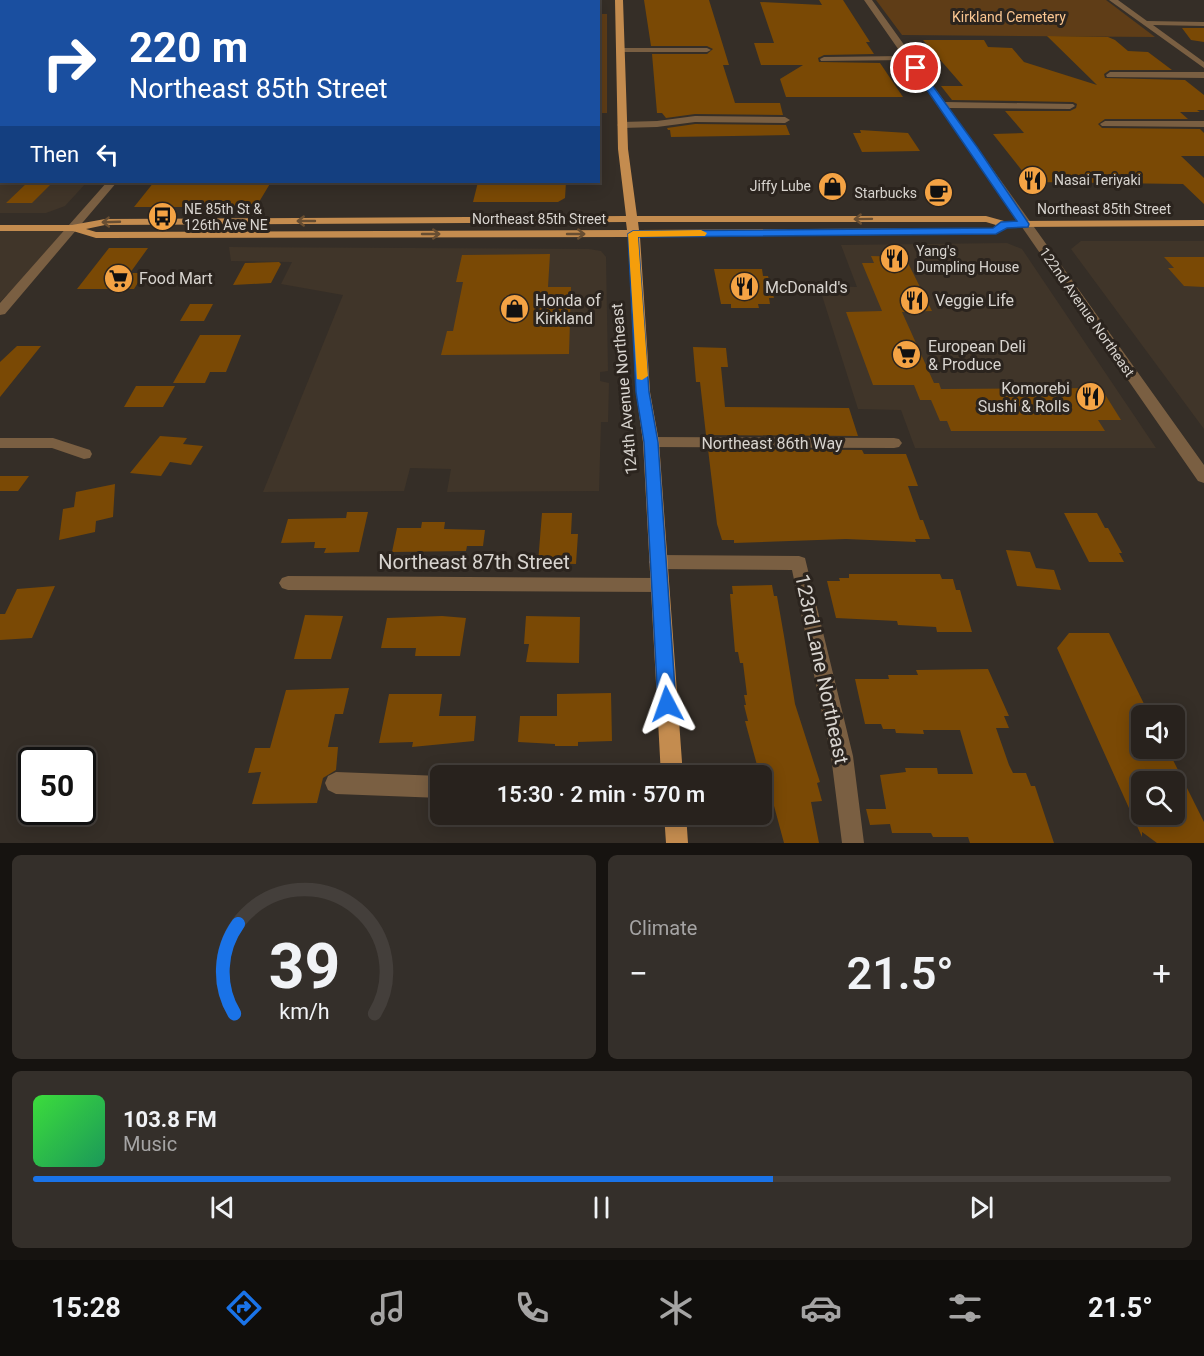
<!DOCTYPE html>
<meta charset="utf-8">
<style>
:root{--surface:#28221d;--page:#342f2a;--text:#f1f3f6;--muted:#a5a4a4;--line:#443f3b;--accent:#1a73e8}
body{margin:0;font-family:Roboto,sans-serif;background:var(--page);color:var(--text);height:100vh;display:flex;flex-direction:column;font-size:22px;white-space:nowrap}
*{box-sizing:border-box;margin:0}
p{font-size:20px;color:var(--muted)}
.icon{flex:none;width:33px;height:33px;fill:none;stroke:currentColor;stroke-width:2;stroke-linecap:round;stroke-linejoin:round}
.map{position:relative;height:843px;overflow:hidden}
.panel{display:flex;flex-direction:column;gap:12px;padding:12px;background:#161310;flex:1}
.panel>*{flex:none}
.top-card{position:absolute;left:0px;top:0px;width:600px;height:183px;box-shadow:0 3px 15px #0003,0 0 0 2px var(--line);background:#1a4fa0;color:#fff;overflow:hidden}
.tools{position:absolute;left:1131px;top:705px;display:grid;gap:12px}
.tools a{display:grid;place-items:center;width:54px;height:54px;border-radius:9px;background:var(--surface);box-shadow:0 3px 15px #0003,0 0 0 2px var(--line);font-size:30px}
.speed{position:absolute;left:18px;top:747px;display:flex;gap:12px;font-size:30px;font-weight:700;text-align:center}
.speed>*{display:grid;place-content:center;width:78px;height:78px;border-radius:50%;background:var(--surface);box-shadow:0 3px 15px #0003,0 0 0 2px var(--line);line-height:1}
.speed .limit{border:3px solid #111;border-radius:9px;background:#fff;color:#111}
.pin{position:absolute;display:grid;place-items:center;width:51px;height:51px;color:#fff;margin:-26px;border:3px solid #fff;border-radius:50%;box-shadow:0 2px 6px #0007}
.me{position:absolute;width:66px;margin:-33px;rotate:356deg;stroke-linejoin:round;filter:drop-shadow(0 0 4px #0008)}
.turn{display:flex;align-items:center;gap:21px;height:126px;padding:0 30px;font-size:27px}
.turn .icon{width:78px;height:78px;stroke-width:2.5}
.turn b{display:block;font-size:42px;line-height:51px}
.then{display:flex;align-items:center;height:57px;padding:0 30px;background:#0003;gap:12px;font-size:22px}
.big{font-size:45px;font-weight:600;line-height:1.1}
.panel .card{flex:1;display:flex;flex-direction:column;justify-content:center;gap:9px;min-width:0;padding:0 21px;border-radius:9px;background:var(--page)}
.panel .dial{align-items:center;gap:0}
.dial svg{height:156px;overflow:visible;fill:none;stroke:var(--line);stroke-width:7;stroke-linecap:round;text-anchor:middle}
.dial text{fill:var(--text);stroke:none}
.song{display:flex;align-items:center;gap:18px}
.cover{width:72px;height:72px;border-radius:9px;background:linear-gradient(135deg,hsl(120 70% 55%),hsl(150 70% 35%))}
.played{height:6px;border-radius:3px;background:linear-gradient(90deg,var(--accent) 65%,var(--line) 65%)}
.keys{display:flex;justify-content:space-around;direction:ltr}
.heat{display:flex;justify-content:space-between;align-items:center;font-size:33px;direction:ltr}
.panel .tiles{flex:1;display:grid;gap:12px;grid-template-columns:1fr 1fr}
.card:last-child{grid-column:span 2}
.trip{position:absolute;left:430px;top:765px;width:342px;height:60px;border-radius:9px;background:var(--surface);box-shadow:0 3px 15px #0003,0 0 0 2px var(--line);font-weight:600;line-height:60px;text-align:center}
.tabs{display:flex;height:96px;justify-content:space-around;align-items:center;background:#100e0c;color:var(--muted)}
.tabs .icon{width:42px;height:42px}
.tabs .current{color:var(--accent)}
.tabs b{font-size:27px;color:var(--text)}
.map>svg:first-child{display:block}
.built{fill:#403529}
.green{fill:#5f3d17}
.building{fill:#7a4905;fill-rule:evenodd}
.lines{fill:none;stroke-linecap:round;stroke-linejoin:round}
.minor{fill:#7a5f42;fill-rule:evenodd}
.major{fill:#c48c4f;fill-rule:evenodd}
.oneway{stroke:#684e32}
.route{fill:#1a73e8;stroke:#114b97;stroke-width:1.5}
.slow{fill:#f59e0b}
.labels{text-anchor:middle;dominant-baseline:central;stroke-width:6;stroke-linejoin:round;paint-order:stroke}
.far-park-label{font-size:14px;fill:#fbc691;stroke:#2b241e}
.far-poi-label{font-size:14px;fill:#d8d4cf;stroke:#2b241e;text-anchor:start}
.far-street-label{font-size:14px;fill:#d8d4cf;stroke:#2b241e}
.poi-label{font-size:16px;fill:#d8d4cf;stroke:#2b241e;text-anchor:start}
.street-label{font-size:16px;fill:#d8d4cf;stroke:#2b241e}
.near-street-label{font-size:20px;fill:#d8d4cf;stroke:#2b241e}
</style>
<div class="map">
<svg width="1204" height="843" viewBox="0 0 1204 843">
<rect width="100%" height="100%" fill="#352e27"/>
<!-- built -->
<path class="built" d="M0 171 2 182H87L65 206 46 213H0Z
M0 228H72L0 302Z
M1081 241H1204V429L1071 249Z
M1007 243 1022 249 1156 448H915L901 410 858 409 819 286 857 287 841 245Z
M229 247 589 249 601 251 606 257 608 371 600 372V381L609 383 608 422H601L599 491 447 492 451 469 410 468 404 491 263 492 343 295 281 284 292 262 231 261Z"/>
<!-- green -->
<path class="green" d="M876 0H1106L1155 37 902 35Z
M598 14H607V113H599Z"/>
<!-- building -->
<path class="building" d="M644 0H709L729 65H723L735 103H780L783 115 695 114 666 118 662 113H657L652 54H707L713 49 707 46H651Z
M819 0H843L870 42H866L874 54 824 55 818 58 819 62 880 63 903 97H786L780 79 803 65H761L754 43H774L760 2 822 5Z
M1182 28H1204V42L1191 40Z
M1047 36 1108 37 1115 40 1128 51 1148 52 1172 70H1110L1104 74 1105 78 1185 80 1204 95V110H1197L1200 112H1180L1188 119H1105L1098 124 1102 128 1200 129 1204 133V156H1181L1204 178V204L1183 184 1031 182 993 134 1024 133 1005 111H1070L1076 108 1077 104 1073 102 952 100 941 86H963L923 40H984L988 47 1012 48 1024 62 1097 85Z
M695 124 786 125 790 135 671 137 670 130H668L667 128Z
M860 130 908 133 920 151 862 152 853 133H861Z
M28 182H53L32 203H6Z
M154 182H271L256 207H134Z
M478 182H566L565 198 558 202H473Z
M109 248H148L130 273H144L134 289H77Z
M550 254 548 287H571L569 354 441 355 447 331H453L463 282H456L462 255Z
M871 256 905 257 932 311 902 312 934 383H939L941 389 1101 388 1121 420H1098L1105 431H951L947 421H940L931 400H920L914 385H873L846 312 882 311 862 263H874Z
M1164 257H1204V287L1184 286 1168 268H1174Z
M279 262 281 264 271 283 233 285 245 263Z
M714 269H762L763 276H768L774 298H769L770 304H758L759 308H731V304H721Z
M190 304H213L204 321H180Z
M200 335H241L226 372H210L205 383H173Z
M17 346H41L0 397V362Z
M693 347 726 348 728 367H721L725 407 849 408 858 436 706 435 700 382H696Z
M136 386H175L163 407H124Z
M160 436 187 438 183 444 203 446 191 465 170 462 161 476 130 473Z
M708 449 862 450 864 454H906L918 486H908L920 520H923L930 539H915L916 542 846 539 734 543V540H722L717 524Z
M0 476H29L18 491H0Z
M115 484 113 517 96 521 95 532 59 540 63 509 74 507 76 492Z
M347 512H368L359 552 324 553 326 548H314L315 542 281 543 288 519 346 518Z
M542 513H572L571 534H578L576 564 538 563Z
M1064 513H1097L1105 528H1108L1122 553H1119L1124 562H1089Z
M422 522H445L444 529 485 530 483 546H467L466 551 392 552 397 528H421Z
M1006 550 1030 552 1036 568 1054 570 1061 590 1017 586Z
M849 574H940L942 579H953L956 590H960L972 632H937L936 627 898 625 897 621 836 618 827 581H840L839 578H849Z
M772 585 774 596H777L784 636 795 704 820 782 817 783 822 801 811 802 819 843H784L770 791 767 792 763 776H760L745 721H748L744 705H746L744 695H747L743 663H740L738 652H735L730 594H733L732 586Z
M55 586 32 638 0 640V614H5L17 589Z
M305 615 343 616 331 659H294Z
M442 616 466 618 460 656H415L416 648H381L387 618Z
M526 616 580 617 579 663 526 662 529 644H524Z
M1069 633H1109L1150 716H1142V748H1167L1204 822V843H1157L1142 832V837L1057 648ZM1142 782H1174V814H1142Z
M988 669 1009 716H1004L1009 728H996L1009 765 1013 773H1026L1031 786H1035L1054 843H970L968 837H933L931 833H892L890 824 870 825 866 809H886L880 775 906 772 905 768H937L938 774H973L960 730H923L924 734 896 733 895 729H883L881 724H865L855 679H889L888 675H918L916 670Z
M349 688 343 714H335L328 747H338L336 770 323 778 317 803 252 804 261 772 248 773 255 748H270L286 690Z
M611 693 612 741 578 742V746H555V744L518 742 520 716H557V694Z
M389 694H442L439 716H476L474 741 412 747 413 742 379 743Z"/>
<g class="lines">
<!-- minor -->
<path class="minor" d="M0 0H39L40 1 0 3Z
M152 0H160L151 2Z
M265 0H273L265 2Z
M864 0H872L945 102 1073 104 1075 106 1070 109 949 108 1204 465V483L1198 481 906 60 821 61 820 59 824 57 903 56Z
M1109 0H1118L1147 21 1204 22V26L1153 25 1204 62V68Z
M620 48H707L711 50 707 52H617V48Z
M1110 72H1204V78L1107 77 1106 75Z
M695 116 785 117 790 120 785 123 695 122 657 127 622 128 617 125 622 122 657 121Z
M1105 121H1204V127L1102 126 1100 124Z
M107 182H117L5 314 0 315V303Z
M651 437 894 438 899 439 902 443 899 447 894 448 651 447 646 446 643 442 646 438Z
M0 438H53L90 450 92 454 90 458 84 459 52 448H0Z
M658 555 799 556 805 558 853 756 864 843H842L831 756 792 570 658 569 652 567 649 562 652 557Z
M288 576 659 578 665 580 668 585 665 590 659 592 288 590 282 588 279 583 282 578Z
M336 772 441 776V798L336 794 328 790 325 783 328 776Z"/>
<!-- major -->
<path class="major" d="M615 0H623L628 149 637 216H986L1004 221 1204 220V226L1007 227 996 234 640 237 650 392 659 442 683 776H661L643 442 636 392 628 237 96 238 73 231H0V225H72L105 219 626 216 618 149ZM626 222 627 230 96 232 86 229 105 225ZM638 222H986L996 225 993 228 639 230Z
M664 814H686L688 843H666Z"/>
</g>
<!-- one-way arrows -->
<defs><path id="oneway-shaft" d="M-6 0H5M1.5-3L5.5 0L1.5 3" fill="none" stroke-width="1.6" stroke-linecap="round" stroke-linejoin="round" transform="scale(1.5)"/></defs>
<g class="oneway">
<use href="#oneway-shaft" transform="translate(863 219) rotate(179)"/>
<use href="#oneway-shaft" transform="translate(306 221) rotate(180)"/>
<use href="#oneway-shaft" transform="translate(111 222) rotate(178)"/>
<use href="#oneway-shaft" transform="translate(431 234)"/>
<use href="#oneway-shaft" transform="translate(576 234)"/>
</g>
<!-- route -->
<path class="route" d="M913 67H919L977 147 1029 224 1028 227 1007 228 996 234 638 237 649 392 658 442 676 704 674 710 667 712 661 710 658 704 644 442 636 392 628 234 633 231 993 228 1001 222 1017 221 912 68Z"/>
<!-- slow -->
<path class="slow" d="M701 230 707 233 705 236 638 237 648 376 642 380 637 379 628 234 633 231Z"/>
<!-- icons -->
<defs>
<symbol id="restaurant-disc" viewBox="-11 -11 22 22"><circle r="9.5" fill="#f4a344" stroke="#2b241e"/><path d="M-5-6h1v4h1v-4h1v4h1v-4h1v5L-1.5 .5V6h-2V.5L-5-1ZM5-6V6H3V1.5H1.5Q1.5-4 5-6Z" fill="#111"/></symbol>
<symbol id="shop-disc" viewBox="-11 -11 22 22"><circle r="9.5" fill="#f4a344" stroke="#2b241e"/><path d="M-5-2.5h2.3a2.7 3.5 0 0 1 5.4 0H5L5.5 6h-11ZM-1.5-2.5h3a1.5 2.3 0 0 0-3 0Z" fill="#111"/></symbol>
<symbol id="cafe-disc" viewBox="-11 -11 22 22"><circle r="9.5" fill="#f4a344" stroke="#2b241e"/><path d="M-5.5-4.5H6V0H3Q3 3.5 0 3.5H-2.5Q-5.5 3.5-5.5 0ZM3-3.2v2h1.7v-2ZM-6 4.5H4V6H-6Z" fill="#111"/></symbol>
<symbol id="bus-disc" viewBox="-11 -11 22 22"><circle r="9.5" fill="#f4a344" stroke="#2b241e"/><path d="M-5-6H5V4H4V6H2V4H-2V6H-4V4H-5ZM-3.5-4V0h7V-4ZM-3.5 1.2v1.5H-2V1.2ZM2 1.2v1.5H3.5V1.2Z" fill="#111"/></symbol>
<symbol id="supermarket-disc" viewBox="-11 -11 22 22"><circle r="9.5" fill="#f4a344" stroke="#2b241e"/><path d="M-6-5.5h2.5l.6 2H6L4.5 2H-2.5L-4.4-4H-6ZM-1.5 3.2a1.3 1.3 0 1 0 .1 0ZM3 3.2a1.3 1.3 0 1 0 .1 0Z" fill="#111"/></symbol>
</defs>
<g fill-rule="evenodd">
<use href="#restaurant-disc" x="1016" y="164" width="33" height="33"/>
<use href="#shop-disc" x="816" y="170" width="33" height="33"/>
<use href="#cafe-disc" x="922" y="176" width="33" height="33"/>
<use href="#bus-disc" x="146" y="200" width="33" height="33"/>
<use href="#restaurant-disc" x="878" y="242" width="33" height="33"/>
<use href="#supermarket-disc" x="102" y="262" width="33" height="33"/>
<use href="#restaurant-disc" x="728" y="270" width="33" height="33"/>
<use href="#restaurant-disc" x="898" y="284" width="33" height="33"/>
<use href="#shop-disc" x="498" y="292" width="33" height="33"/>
<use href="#supermarket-disc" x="890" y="338" width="33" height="33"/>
<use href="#restaurant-disc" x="1074" y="380" width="33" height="33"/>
</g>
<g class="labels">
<!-- far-park labels -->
<g class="far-park-label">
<text x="1009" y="17">Kirkland Cemetery</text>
</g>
<!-- far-poi labels -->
<g class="far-poi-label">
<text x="1054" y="180">Nasai Teriyaki</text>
<text x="811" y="186" text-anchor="end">Jiffy Lube</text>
<text x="917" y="193" text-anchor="end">Starbucks</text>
<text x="184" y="209">NE 85th St &amp;<tspan x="184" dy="16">126th Ave NE</tspan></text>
<text x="916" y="251">Yang's<tspan x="916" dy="16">Dumpling House</tspan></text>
</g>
<!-- far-street labels -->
<g class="far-street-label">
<text x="1104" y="209">Northeast 85th Street</text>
<text x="539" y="219">Northeast 85th Street</text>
<text transform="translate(1087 312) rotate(55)">122nd Avenue Northeast</text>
</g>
<!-- poi labels -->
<g class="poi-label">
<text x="139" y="278">Food Mart</text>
<text x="765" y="287">McDonald's</text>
<text x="535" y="300">Honda of<tspan x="535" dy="18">Kirkland</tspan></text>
<text x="935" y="300">Veggie Life</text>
<text x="928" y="346">European Deli<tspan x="928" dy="18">&amp; Produce</tspan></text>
<text x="1070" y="388" text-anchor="end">Komorebi<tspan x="1070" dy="18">Sushi &amp; Rolls</tspan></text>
</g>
<!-- street labels -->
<g class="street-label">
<text transform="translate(624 389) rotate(-95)">124th Avenue Northeast</text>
<text x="772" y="443">Northeast 86th Way</text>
</g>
<!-- near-street labels -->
<g class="near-street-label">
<text x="474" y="562">Northeast 87th Street</text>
<text transform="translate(822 669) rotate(78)">123rd Lane Northeast</text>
</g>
</g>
</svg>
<div class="tools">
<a><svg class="icon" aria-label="sound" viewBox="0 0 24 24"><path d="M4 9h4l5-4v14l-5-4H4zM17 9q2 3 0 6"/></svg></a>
<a><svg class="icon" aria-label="search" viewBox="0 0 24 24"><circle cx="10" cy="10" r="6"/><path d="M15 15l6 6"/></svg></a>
</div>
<div class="speed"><div class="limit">50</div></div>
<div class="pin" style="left:916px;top:68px;background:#d93025"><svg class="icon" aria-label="arrive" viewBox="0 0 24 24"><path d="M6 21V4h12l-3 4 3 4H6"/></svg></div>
<svg class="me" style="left:667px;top:704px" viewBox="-20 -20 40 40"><path d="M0-17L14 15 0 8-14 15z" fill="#1a73e8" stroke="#fff" stroke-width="4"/></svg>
<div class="trip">15:30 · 2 min · 570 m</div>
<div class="top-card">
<div class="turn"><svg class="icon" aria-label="right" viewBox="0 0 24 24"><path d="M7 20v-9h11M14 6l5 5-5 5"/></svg><div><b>220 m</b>Northeast 85th Street</div></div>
<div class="then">Then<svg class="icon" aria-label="left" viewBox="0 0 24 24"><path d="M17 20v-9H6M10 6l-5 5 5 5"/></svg></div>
</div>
</div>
<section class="panel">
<div class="tiles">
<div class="card dial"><svg viewBox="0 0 100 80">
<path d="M14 69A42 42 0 1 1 86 69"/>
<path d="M14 69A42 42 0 0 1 16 23" stroke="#1a73e8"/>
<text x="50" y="56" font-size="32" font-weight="700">39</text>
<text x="50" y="72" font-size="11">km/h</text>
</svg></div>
<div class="card"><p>Climate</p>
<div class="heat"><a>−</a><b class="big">21.5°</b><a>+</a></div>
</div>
<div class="card">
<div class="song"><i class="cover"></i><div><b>103.8 FM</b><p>Music</p></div></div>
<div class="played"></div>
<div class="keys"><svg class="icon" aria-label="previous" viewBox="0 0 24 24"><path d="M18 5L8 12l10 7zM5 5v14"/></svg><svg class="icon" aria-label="pause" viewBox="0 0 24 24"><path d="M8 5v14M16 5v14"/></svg><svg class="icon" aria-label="next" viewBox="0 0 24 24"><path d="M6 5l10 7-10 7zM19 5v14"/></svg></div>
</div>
</div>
</section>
<nav class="tabs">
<b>15:28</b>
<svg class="icon current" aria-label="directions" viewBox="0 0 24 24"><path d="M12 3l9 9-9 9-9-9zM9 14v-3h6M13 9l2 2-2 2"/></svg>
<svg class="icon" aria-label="music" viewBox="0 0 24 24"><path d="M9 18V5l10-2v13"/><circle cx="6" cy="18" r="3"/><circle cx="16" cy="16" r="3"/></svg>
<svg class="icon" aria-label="phone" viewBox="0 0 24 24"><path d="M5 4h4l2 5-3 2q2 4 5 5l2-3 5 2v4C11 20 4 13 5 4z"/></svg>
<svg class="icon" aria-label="climate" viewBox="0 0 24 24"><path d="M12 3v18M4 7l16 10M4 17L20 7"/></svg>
<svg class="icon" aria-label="car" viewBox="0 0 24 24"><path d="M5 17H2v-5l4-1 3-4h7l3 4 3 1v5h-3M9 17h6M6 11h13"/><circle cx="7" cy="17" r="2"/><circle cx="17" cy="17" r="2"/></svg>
<svg class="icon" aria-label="filters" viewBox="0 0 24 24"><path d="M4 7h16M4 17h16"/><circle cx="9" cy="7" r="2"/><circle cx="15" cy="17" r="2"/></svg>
<b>21.5°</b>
</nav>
